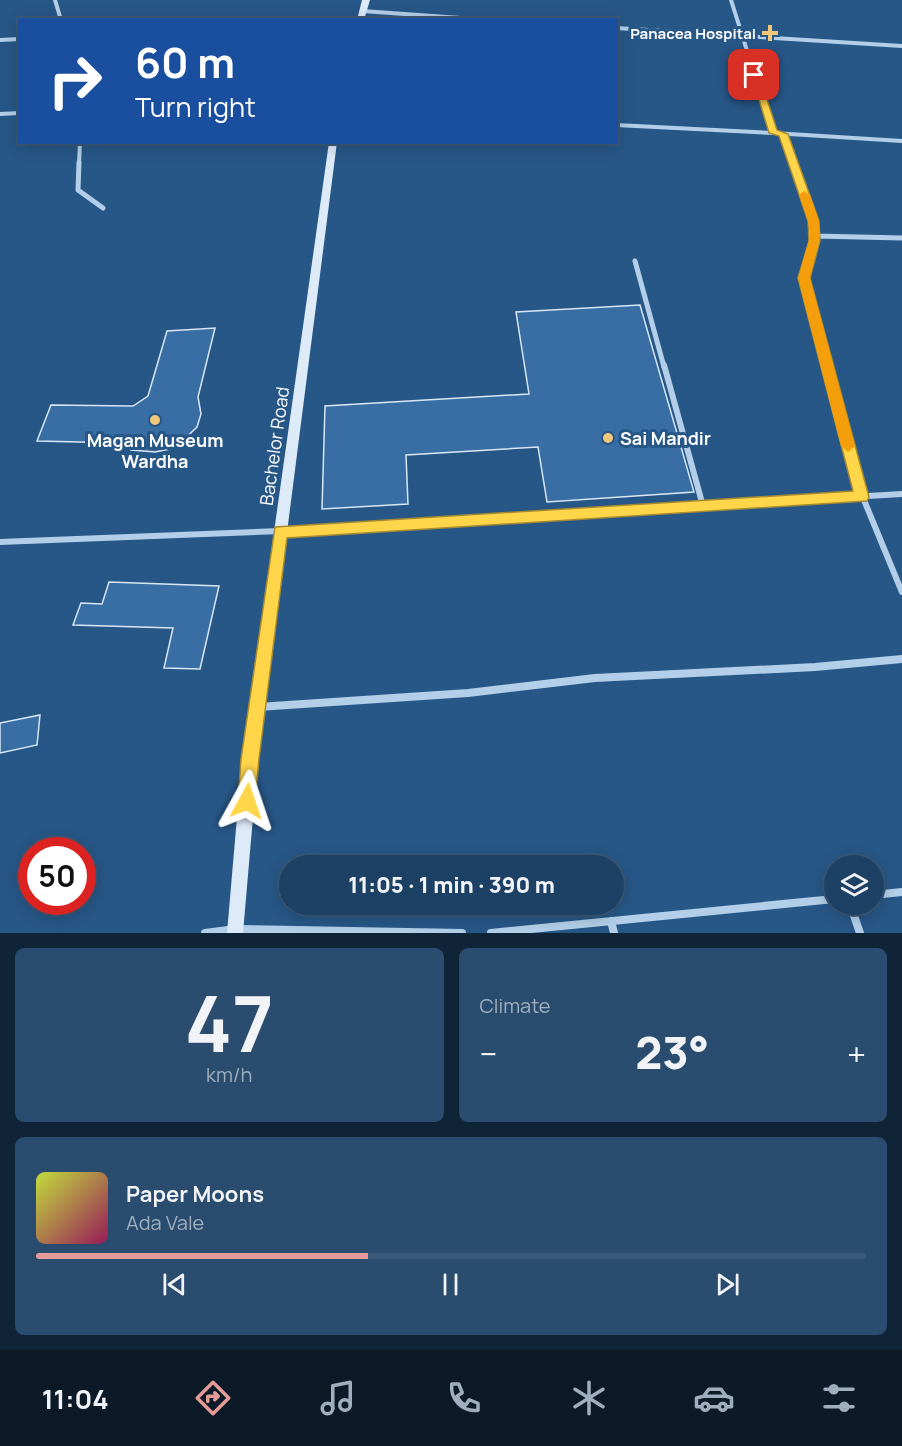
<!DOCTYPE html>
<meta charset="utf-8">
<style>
:root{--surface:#1d4165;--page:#2a4c6e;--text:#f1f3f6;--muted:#a0afbf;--line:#3b5a79;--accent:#e69b98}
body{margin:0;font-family:Manrope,sans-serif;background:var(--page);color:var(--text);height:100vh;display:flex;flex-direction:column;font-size:22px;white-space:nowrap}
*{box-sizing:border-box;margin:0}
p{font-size:20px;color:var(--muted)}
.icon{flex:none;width:33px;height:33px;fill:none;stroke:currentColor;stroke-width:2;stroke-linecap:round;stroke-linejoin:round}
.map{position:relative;height:933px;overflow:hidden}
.drawer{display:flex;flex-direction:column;gap:15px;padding:15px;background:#102438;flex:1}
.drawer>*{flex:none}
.top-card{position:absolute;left:18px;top:18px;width:600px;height:126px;border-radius:0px;box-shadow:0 3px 15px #0003,0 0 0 2px var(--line);background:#1a4fa0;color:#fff;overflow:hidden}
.tools{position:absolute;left:824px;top:855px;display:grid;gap:12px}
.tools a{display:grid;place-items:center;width:60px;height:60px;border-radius:50%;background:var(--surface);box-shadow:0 3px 15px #0003,0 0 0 2px var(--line);font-size:30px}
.speed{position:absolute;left:18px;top:837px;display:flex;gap:12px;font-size:30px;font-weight:700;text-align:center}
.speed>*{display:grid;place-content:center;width:78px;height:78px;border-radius:50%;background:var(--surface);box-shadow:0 3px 15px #0003,0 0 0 2px var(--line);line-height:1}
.speed .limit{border:9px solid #d22;background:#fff;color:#111}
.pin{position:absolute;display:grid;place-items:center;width:51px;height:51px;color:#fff;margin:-26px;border-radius:12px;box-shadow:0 3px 9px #0006}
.me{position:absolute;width:66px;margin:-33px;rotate:5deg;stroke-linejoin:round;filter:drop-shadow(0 0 4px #0008)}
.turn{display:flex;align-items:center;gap:21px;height:126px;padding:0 18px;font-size:27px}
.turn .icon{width:78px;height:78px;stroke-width:2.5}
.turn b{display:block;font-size:42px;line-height:51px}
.big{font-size:45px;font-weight:800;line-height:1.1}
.drawer .widget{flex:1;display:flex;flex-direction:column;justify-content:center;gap:9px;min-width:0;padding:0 21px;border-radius:9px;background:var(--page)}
.drawer .dial{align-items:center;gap:0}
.dial b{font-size:78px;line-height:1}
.song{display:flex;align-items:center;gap:18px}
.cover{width:72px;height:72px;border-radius:9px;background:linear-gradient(135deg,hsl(70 70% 55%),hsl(330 70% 35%))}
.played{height:6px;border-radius:3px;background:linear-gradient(90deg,var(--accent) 40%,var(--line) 40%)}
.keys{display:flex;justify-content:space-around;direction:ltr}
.heat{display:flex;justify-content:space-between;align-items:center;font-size:33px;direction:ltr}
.drawer .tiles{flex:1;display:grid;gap:15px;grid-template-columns:1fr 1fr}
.widget:last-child{grid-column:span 2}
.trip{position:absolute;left:279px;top:855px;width:345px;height:60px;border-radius:30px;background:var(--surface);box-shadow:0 3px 15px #0003,0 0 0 2px var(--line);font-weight:800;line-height:60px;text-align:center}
.tabs{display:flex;height:96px;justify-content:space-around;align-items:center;background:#0c1a28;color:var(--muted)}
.tabs .icon{width:42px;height:42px}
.tabs .active{color:var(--accent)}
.tabs b{font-size:27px;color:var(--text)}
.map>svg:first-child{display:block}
.building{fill:#386ea3;stroke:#d7e7f6;stroke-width:1.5}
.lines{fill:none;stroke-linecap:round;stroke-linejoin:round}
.street-far3{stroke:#b3cee8;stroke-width:4}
.street-far2{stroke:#b3cee8;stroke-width:5}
.street-far1{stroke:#b3cee8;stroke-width:6}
.street{stroke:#b3cee8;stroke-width:8}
.secondary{fill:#ddeaf7;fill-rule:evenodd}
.route{fill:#ffd54a;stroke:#a68a30;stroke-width:1.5}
.slow{fill:#f59e0b}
.poi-dot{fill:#f0c779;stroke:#275787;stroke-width:2}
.labels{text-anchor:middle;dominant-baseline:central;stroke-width:6;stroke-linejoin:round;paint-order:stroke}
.far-poi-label{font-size:15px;font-weight:bold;fill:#fff;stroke:#275787;text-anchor:end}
.poi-label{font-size:18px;font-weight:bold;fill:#fff;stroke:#275787;text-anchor:start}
.street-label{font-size:18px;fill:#fff;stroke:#275787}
</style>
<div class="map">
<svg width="902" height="933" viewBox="0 0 902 933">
<rect width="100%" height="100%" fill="#275787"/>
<!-- building -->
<path class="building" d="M640 305 694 492 547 502 538 447 406 455 408 504 322 509 325 406 529 394 516 312Z
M215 328 198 397 201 414 197 427 175 448 155 452 131 450 123 443 37 441 51 405 133 406 148 396 167 331Z
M109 582 219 586 200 669 164 668 173 628 73 625 81 603 102 604Z
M40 715 37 745 0 753V723Z"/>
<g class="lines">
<!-- street-far3 -->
<path class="street-far3" d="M55 0 61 20
M731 0 773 133 902 141
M362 11 489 20
M616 28 902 46
M0 40 20 39
M0 114 20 113
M616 125 773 133
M783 134 793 164
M79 164 80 142"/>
<!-- street-far2 -->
<path class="street-far2" d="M79 162 78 190 103 208
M793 162 815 229 805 278 827 367
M815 236 902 238
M635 261 664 367"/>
<!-- street-far1 -->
<path class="street-far1" d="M664 365 703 506
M827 365 859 488 902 592
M0 542 280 531 902 494"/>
<!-- street -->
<path class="street" d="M258 707 468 693 595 678 815 667 902 659
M873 895 902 892
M850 904 860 933
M611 921 614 933
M205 933 236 929 462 933
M491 933 834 899"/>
<!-- secondary -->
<path class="secondary" d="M362 0H370L364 20H357Z
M329 142H337L258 759 243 933H227L242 759Z"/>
</g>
<!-- route -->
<path class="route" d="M751 73 759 75 777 130 788 134 819 221 820 241 810 278 869 497 867 501 287 538 259 759 255 801 253 807 247 810 240 807 238 801 241 759 275 527 853 491 798 278 809 241 808 221 779 136 769 133Z"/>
<!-- slow -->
<path class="slow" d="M804 191 810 195 819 221 820 236 810 278 855 446 848 452 841 446 798 278 810 236 808 221 799 195Z"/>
<!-- markers -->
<g class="poi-dot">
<path d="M767 24h6v6h6v6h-6v6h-6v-6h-6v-6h6z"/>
<circle cx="155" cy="420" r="6"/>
<circle cx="608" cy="438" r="6"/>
</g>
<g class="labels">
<!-- far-poi labels -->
<g class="far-poi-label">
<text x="756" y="33">Panacea Hospital</text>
</g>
<!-- poi labels -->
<g class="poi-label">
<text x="620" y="438">Sai Mandir</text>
<text x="155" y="440" text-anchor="middle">Magan Museum<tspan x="155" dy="21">Wardha</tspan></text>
</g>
<!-- street labels -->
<g class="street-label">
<text transform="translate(274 446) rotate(-82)">Bachelor Road</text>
</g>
</g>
</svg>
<div class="tools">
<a><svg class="icon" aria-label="layers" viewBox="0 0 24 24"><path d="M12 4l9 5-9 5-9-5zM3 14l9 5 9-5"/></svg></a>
</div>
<div class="speed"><div class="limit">50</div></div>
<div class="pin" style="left:754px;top:75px;background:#d93025"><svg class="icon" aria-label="arrive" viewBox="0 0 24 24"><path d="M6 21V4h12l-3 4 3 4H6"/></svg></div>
<svg class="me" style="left:247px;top:801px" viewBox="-20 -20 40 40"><path d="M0-17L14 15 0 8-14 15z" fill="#ffd54a" stroke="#fff" stroke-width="4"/></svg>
<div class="trip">11:05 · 1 min · 390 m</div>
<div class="top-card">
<div class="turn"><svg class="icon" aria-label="right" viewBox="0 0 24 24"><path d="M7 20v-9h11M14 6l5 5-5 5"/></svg><div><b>60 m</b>Turn right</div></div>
</div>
</div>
<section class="drawer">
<div class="tiles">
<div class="widget dial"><b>47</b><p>km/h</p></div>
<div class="widget"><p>Climate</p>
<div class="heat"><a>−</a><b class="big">23°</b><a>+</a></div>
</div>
<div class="widget">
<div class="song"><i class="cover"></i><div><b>Paper Moons</b><p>Ada Vale</p></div></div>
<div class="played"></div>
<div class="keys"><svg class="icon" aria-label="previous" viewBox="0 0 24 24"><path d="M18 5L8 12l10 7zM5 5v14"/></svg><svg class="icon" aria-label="pause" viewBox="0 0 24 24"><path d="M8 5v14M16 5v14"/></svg><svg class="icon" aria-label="next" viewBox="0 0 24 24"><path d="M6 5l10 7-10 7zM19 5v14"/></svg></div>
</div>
</div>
</section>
<nav class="tabs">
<b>11:04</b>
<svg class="icon active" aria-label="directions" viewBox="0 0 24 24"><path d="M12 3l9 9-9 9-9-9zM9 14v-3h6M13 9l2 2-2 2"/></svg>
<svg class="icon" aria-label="music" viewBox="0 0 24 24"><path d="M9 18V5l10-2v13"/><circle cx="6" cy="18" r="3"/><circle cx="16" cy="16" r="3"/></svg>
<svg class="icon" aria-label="phone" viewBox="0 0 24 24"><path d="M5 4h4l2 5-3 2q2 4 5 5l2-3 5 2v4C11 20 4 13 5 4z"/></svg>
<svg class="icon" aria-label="climate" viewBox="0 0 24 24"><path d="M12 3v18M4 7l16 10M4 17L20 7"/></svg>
<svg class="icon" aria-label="car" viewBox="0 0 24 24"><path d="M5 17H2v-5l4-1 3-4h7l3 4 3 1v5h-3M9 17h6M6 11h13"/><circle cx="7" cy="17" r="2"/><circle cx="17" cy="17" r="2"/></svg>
<svg class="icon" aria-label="filters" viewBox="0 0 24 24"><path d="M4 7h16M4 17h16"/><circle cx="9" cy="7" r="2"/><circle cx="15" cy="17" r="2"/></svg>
</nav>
